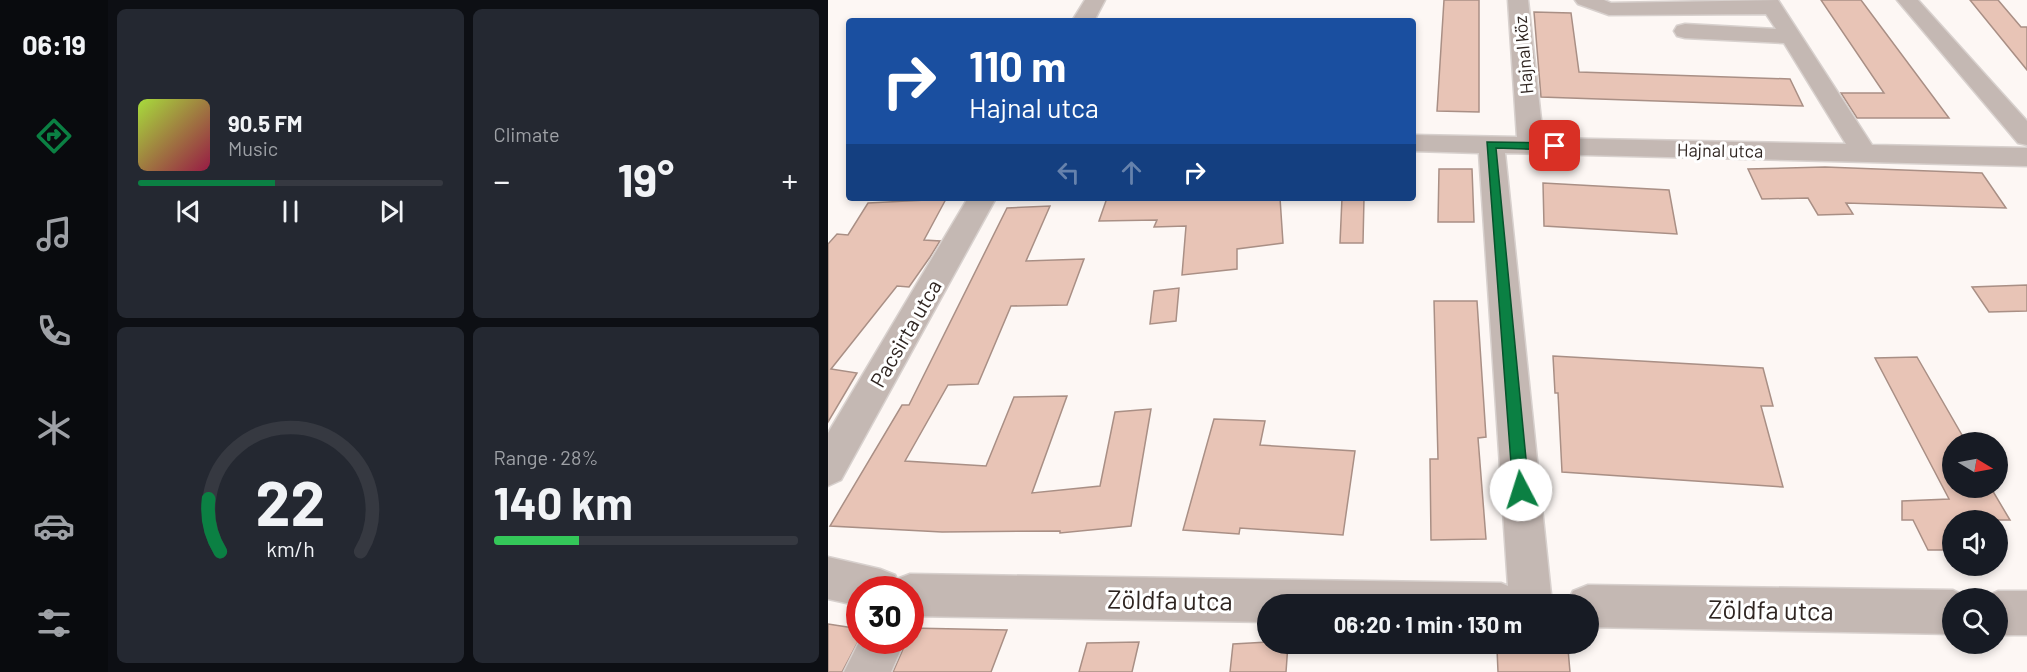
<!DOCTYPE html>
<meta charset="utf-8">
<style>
:root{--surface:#171b24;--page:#242831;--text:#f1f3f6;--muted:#9ea1a6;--line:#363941;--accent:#0b8043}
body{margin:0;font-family:Barlow,sans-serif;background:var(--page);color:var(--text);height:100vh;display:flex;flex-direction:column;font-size:22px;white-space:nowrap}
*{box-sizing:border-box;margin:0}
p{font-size:20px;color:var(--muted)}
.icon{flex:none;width:33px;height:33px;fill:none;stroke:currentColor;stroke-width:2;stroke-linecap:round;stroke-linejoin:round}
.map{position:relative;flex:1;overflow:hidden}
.sheet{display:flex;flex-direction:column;gap:9px;padding:9px;background:#0d0f14;width:720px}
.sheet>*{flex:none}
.top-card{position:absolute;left:18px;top:18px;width:570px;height:183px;border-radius:6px;box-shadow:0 3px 9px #0003;background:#1a4fa0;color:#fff;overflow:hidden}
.needle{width:39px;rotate:100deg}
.fabs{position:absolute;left:1114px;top:432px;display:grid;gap:12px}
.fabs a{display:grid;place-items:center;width:66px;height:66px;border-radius:50%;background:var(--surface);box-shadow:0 3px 9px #0003;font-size:30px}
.speed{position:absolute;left:18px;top:576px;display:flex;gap:12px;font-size:30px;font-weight:700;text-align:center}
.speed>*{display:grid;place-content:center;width:78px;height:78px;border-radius:50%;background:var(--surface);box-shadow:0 3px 9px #0003;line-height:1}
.speed .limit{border:9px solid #d22;background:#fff;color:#111}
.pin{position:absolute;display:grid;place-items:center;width:51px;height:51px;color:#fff;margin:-26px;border-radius:12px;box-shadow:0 3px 9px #0006}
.me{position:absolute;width:66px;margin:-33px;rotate:355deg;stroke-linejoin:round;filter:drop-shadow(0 0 4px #0008)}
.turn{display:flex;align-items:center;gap:21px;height:126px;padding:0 24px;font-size:27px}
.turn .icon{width:78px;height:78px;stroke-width:2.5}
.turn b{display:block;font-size:42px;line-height:51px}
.lanes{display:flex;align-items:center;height:57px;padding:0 24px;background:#0003;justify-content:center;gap:30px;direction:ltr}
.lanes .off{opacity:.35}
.big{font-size:45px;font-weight:700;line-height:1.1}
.sheet .widget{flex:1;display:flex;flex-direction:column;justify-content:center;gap:9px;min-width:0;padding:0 21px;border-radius:9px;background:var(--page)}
.sheet .dial{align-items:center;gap:0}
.dial svg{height:156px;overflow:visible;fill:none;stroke:var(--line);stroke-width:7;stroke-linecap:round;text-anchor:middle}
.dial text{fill:var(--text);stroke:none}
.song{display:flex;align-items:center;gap:18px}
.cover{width:72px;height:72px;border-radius:9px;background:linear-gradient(135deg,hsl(80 70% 55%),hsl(340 70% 35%))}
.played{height:6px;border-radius:3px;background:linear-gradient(90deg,var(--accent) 45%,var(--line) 45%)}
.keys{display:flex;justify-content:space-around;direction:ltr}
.heat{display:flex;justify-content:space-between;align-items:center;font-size:33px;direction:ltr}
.charge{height:9px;border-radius:4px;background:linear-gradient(90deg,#34c759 28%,var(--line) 0)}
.sheet .tiles{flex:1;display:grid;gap:9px;grid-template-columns:repeat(2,1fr)}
.trip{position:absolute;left:429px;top:594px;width:342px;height:60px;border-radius:30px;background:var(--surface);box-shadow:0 3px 9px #0003;font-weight:700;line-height:60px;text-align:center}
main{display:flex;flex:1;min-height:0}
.dock{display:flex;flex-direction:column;width:108px;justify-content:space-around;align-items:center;background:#090b0e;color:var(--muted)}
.dock .icon{width:42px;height:42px}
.dock .active{color:var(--accent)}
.dock b{font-size:27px;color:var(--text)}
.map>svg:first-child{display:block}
.building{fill:#e8c4b6;stroke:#a98f85;stroke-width:1.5}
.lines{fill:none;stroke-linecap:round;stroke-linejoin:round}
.minor-casing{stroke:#d8d1ce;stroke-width:3}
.minor{fill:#c4b8b3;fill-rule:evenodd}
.route{fill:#0b8043;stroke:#07532c;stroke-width:1.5}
.labels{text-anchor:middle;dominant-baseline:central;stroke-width:6;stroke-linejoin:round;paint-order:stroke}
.far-street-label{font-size:18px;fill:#2f2521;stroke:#fff}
.street-label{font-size:21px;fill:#2f2521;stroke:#fff}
.near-street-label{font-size:26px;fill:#2f2521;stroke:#fff}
</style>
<main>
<nav class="dock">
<b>06:19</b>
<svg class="icon active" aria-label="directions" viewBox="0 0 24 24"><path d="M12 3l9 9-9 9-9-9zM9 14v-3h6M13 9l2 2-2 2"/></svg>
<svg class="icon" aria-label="music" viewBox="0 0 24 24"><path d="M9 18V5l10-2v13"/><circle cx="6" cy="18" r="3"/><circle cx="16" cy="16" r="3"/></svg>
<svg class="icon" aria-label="phone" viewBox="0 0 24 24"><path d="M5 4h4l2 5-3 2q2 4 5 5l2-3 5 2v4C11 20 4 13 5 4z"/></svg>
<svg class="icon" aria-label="climate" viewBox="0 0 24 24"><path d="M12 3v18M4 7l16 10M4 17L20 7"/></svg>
<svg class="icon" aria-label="car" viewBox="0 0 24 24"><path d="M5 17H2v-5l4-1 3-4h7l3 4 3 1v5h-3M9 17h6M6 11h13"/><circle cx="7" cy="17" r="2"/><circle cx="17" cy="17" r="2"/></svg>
<svg class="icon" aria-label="filters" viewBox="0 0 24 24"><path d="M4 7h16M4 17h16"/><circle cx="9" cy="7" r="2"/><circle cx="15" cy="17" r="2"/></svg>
</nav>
<section class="sheet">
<div class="tiles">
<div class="widget">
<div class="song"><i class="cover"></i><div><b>90.5 FM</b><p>Music</p></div></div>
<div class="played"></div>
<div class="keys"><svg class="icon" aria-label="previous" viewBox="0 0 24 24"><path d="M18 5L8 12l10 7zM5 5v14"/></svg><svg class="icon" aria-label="pause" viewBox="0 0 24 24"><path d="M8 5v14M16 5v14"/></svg><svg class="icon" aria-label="next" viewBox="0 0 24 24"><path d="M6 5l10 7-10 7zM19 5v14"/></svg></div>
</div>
<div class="widget"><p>Climate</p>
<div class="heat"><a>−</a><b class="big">19°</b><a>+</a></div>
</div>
<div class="widget dial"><svg viewBox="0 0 100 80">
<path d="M14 69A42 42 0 1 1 86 69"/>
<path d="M14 69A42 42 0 0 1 8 42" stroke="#0b8043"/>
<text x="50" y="56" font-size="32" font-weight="700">22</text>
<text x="50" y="72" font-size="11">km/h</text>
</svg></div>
<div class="widget"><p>Range · 28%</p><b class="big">140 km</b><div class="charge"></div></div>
</div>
</section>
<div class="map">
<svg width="1199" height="672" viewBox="0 0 1199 672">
<rect width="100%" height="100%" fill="#fdf7f4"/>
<!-- building -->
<path class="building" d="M616 0H651V112L609 111Z
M993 0H1033L1121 118H1029L1013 93H1056Z
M1142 0H1170L1193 27H1199V70Z
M706 12 743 13 751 72 962 79 975 106 713 97Z
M997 167 1154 173 1178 208 1018 203 1025 214 990 215 980 198 934 199 920 169Z
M611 169H644L646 222H610Z
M715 183 841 190 849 234 716 226Z
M279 198H452L455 243 409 249V269L354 275 358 226 326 227 329 220 271 221Z
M514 198H536L535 243H512Z
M118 199 96 240 112 241 102 257 81 287 69 286 3 369 29 373 0 422V244L9 234 20 235 40 203Z
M222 206 198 261 256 259 239 305 183 306 150 384 120 385 77 461 158 466 186 397 239 396 204 493 272 486 287 412 323 409 303 526 232 533V531L114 532 2 526 74 405H81L179 208Z
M1199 285V311L1161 312 1144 287Z
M351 288 348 321 322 324 326 291Z
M606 301H649L658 437 650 438 658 539 603 540 602 459H610Z
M725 356 935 368 945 406H933L955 487 734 472 730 393H727Z
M1089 357 1138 442H1125V488H1163L1182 520H1125V550H1100L1085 520H1074V501L1121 499 1047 358Z
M386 419 437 421 432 445 527 451 515 535 412 528 411 534 355 530Z
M0 624 32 629V638L14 672H0Z
M82 628 179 630 163 672H65L79 640H82Z
M311 642 304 672H251L259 643Z
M440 642 460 644 458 672H402L405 644Z
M669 649H740L742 672H670Z"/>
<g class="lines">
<defs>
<path id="minor" d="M257 0H277L266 21H244Z
M680 0H700L715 138 1018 144 956 43 857 38 849 36 846 31 849 26 857 24 948 29 938 14 781 15 750 4 747 0H776L783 3 950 0 1044 145 1199 148V166L677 153 724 604H440V622L82 616V590H32V606L0 599V557L52 569 67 575 69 579 82 574 673 583 680 586 651 153 585 151V135L689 137Z
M1069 0H1090L1199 121V145L1190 143Z
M140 198H168L13 480 0 486V433Z
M760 585 1125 590 1141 598H1125V634L760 627V604H739L745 591Z
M1170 591H1199V635H1170V598H1154Z
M32 640H77L63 672H16Z"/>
</defs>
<!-- minor casing -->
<use href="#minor" class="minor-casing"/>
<!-- minor -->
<use href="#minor" class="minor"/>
</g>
<!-- route -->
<path class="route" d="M659 142 727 143 732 146 727 150 668 148 701 490 698 495 693 497 687 495 685 490Z"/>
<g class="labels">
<!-- far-street labels -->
<g class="far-street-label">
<text transform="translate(695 55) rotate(-95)">Hajnal köz</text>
<text transform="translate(892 150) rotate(1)">Hajnal utca</text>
</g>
<!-- street labels -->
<g class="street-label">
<text transform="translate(77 333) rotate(-60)">Pacsirta utca</text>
</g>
<!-- near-street labels -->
<g class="near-street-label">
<text transform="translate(342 599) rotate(1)">Zöldfa utca</text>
<text transform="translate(943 609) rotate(1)">Zöldfa utca</text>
</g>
</g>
</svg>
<div class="fabs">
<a><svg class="needle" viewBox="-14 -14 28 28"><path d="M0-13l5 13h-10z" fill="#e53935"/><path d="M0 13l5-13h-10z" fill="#9ea1a6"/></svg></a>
<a><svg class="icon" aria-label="sound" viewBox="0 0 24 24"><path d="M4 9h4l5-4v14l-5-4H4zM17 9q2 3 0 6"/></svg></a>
<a><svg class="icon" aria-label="search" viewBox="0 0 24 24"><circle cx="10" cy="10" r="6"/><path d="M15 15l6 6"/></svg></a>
</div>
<div class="speed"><div class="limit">30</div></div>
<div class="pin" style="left:727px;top:146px;background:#d93025"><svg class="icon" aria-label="arrive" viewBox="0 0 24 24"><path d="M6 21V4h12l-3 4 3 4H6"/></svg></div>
<svg class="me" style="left:693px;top:490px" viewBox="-20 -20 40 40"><circle r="19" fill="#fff"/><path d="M0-13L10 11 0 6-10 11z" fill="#0b8043"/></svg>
<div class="trip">06:20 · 1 min · 130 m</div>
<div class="top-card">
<div class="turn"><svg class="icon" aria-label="right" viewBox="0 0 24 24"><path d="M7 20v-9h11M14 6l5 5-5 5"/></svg><div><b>110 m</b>Hajnal utca</div></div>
<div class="lanes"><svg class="icon off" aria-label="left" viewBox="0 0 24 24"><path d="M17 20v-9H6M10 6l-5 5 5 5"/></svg><svg class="icon off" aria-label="ahead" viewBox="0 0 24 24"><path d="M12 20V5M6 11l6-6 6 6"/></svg><svg class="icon" aria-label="right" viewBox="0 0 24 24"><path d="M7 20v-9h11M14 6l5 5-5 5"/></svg></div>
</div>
</div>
</main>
